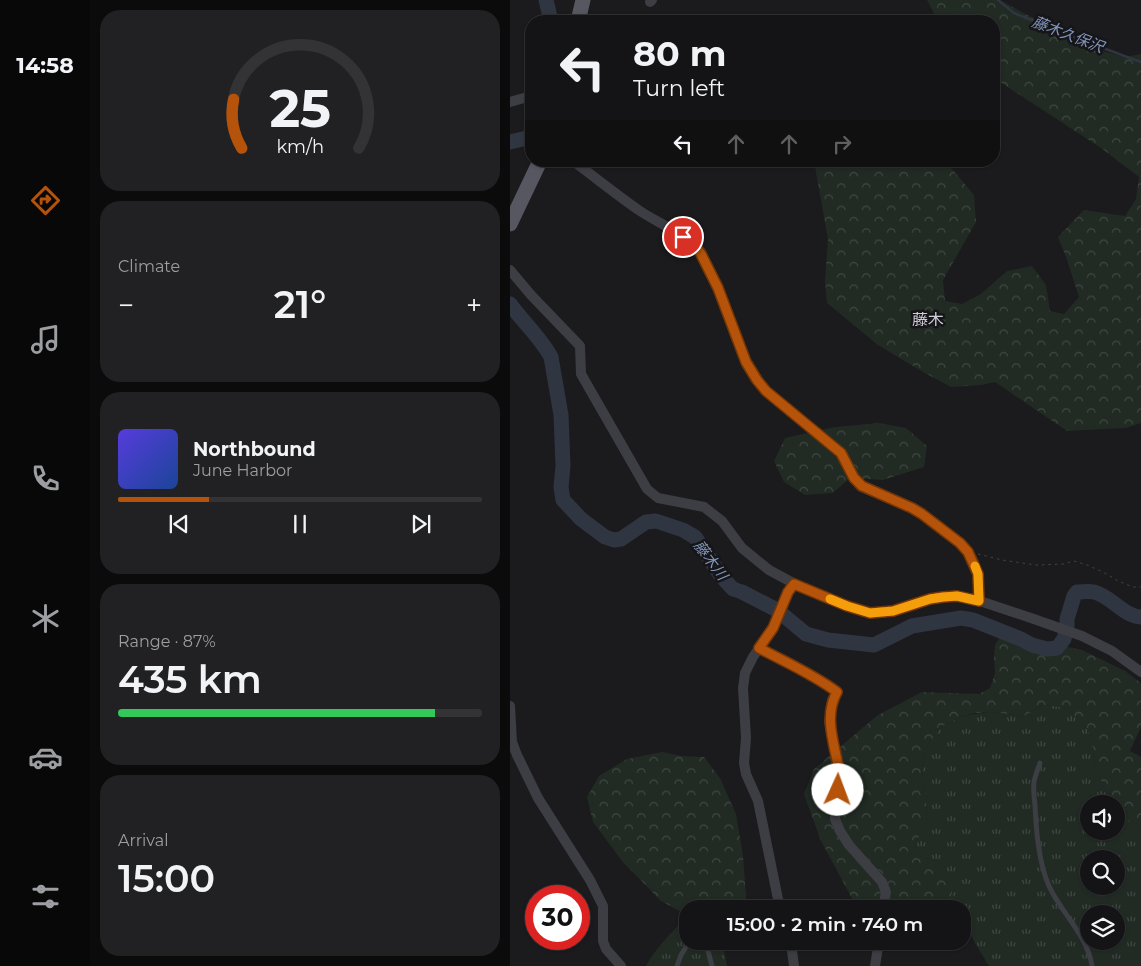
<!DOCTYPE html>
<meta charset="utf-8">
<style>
:root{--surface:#141416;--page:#212123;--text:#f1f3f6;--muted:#9d9ea1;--line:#333335;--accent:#b45309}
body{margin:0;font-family:Montserrat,"Noto Sans JP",sans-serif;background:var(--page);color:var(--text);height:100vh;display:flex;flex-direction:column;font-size:19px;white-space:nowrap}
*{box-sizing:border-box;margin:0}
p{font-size:16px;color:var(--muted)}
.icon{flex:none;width:28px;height:28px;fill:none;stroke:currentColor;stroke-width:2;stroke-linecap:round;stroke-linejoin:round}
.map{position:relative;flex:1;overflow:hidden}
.drawer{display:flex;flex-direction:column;gap:10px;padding:10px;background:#0b0b0c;width:420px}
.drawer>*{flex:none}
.banner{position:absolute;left:15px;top:15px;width:475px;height:152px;border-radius:20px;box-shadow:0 1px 4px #0004,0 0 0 1px var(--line);background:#141416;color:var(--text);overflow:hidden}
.tools{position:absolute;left:570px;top:795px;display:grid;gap:10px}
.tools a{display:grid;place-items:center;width:45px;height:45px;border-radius:50%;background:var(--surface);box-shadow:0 1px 4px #0004,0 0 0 1px var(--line);font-size:25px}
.speed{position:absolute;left:15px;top:885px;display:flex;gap:10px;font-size:25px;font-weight:700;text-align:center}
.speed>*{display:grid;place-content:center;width:65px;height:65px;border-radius:50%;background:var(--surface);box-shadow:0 1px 4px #0004,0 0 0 1px var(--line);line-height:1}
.speed .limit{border:8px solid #d22;background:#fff;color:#111}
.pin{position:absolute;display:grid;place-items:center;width:42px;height:42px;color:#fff;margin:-21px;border:2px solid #fff;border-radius:50%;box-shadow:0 1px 5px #0007}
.me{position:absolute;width:55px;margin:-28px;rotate:2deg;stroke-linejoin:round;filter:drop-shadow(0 0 4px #0008)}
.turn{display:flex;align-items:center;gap:18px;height:105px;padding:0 25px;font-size:22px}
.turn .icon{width:65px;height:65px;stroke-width:2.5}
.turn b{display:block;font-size:35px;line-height:42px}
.lanes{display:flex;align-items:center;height:48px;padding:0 25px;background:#0003;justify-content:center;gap:25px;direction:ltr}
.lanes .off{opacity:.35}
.big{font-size:38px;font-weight:600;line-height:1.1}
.drawer .card{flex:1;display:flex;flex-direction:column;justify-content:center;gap:8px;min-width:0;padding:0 18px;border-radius:20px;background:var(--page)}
.drawer .dial{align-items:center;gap:0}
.dial svg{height:130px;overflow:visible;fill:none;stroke:var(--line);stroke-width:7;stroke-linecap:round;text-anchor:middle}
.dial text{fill:var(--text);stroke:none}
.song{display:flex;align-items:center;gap:15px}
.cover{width:60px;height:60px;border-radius:8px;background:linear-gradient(135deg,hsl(250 70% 55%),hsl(220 70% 35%))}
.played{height:5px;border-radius:2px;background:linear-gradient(90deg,var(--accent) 25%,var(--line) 25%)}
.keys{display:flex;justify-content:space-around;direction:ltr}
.heat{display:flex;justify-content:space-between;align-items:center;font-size:28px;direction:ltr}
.charge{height:8px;border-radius:4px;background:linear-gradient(90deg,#34c759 87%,var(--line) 0)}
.trip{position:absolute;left:169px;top:900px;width:292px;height:50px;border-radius:20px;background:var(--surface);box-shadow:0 1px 4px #0004,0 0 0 1px var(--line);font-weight:600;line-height:50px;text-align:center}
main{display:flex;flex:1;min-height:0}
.tabs{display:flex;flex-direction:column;width:90px;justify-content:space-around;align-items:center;background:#080809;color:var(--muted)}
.tabs .icon{width:35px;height:35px}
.tabs .current{color:var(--accent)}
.tabs b{font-size:22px;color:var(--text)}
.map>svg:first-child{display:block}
.grass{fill:url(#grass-tufts);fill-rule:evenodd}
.forest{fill:url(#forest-crowns)}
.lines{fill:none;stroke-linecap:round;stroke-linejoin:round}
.stream{stroke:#2f3642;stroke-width:2.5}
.river{stroke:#2f3642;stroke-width:15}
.path{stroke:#414149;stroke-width:1;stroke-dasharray:2.5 4;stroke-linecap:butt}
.lane{stroke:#3d3d44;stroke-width:5}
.street{stroke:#3d3d44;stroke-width:10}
.primary{stroke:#575761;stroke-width:15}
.route-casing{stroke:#753606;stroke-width:12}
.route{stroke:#b45309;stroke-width:9}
.slow{stroke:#f59e0b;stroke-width:9}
.labels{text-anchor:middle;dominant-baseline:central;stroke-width:5;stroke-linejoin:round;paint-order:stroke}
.water-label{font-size:15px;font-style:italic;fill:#8194ba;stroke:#161518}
.quarter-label{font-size:16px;fill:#cdced9;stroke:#161518}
</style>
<main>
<nav class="tabs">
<b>14:58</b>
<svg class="icon current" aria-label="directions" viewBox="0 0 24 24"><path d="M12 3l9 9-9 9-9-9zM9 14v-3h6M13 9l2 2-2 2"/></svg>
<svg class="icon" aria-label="music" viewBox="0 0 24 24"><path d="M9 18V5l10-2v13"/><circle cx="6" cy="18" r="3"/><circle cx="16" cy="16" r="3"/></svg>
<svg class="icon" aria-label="phone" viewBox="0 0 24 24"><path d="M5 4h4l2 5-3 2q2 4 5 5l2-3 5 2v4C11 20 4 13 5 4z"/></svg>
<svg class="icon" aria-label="climate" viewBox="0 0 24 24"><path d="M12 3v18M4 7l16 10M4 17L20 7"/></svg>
<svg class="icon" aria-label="car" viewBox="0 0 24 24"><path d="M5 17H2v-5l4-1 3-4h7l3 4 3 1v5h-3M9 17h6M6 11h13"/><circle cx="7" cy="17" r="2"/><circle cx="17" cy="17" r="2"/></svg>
<svg class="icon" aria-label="filters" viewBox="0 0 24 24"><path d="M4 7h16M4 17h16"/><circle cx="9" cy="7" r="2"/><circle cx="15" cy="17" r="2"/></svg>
</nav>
<section class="drawer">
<div class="card dial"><svg viewBox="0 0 100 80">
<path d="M14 69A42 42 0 1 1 86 69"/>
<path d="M14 69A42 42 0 0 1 9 39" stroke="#b45309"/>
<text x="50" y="56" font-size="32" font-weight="700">25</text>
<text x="50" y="72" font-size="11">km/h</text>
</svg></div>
<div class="card"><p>Climate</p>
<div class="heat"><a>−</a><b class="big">21°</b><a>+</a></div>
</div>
<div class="card">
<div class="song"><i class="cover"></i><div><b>Northbound</b><p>June Harbor</p></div></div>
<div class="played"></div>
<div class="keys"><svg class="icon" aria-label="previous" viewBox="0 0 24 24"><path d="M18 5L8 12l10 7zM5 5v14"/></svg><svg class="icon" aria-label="pause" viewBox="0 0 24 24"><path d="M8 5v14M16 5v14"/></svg><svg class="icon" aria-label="next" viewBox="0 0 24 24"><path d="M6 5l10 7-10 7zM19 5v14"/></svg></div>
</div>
<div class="card"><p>Range · 87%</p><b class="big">435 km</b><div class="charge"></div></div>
<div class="card"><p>Arrival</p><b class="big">15:00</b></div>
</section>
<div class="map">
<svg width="631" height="966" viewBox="0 0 631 966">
<defs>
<pattern id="grass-tufts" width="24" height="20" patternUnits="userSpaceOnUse" patternTransform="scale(1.25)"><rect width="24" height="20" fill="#212b24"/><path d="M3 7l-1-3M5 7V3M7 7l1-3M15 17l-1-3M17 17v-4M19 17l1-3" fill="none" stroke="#3f4742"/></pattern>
<pattern id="forest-crowns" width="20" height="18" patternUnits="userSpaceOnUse" patternTransform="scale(1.25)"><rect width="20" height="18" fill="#212b24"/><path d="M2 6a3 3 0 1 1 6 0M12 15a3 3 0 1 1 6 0" fill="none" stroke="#3f4742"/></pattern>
</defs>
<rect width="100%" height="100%" fill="#1b1a1d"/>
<!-- grass -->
<path class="grass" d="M533 705 553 707 558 709 578 730 582 744 585 768 595 790 610 801 615 819 631 825V966H479C470 950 453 927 452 909H449L428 863 424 859 412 858 405 850 407 840 417 823 416 799 412 779 415 749 431 727 452 716 479 712 514 716ZM579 804H606V831H579ZM579 859H606V886H579ZM579 914H606V941H579Z
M177 917 178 941H212L217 966H136C147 946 162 932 177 917Z"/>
<!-- forest -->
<path class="forest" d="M417 0H490L519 16 581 48 615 57 631 54V423L616 428 557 431 485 382 472 385 441 387 413 372 368 345 317 303 315 281 318 239 304 161H431L442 169 464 195 466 222 433 280 435 301 452 304 471 294 497 271 522 266 536 285 540 311 554 314 569 297 556 257 548 237 574 210 615 216 626 199 629 177 591 148 484 78V21H428Z
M369 423 396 428 417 446 414 467 373 480 340 478 323 493 295 495 274 482 264 461 275 438 325 427Z
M491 635 532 641 572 650 615 671 631 683V727L620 751 631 757V825L615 819 610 801 595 790 585 768 582 744 578 730 558 709 553 707 533 705 514 716 479 712 466 713 452 716 431 727 415 749 412 779 416 799 417 823 407 840 405 850 412 858 424 859 428 863 446 901 422 909H351L345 904 311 841 294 794 304 769 368 715 412 692 469 694 480 688 485 673 484 657 485 645Z
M152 752 171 756 194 757 210 778 226 814 233 856 237 909H178L177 915 151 901 112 861 83 822 77 797 89 776 117 759Z"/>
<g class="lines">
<!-- stream -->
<path class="stream" d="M488 0 504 13 577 42 631 62"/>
<!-- river -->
<path class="river" d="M36 0 41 21
M0 142 17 138 21 134
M0 304C13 322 31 338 41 357L51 415 53 466 51 487 53 500 71 519 95 537 104 540 111 539 136 522 146 521 173 530 185 537 211 576 223 589 232 592 267 610 296 634 318 640 364 645 402 626 451 618 463 620 511 639 522 645 537 649 547 648 554 639 557 627V619L564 596 567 592C572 592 579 591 584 592 601 596 613 616 631 617"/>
<!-- path -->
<path class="path" d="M468 554 492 560 526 565 554 564 564 561 577 565 593 572 608 581 623 587H631"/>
<!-- lane -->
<path class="lane" d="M530 763C528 769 525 776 524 782 523 789 524 797 525 805 526 831 529 869 542 892 555 916 578 938 582 966
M193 941 197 947 202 966
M167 966 171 955 180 941"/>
<!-- street -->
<path class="street" d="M140 2 142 0
M0 102 21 96
M63 161C86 178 107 195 130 211 148 223 181 237 191 254 218 298 222 351 256 391L331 453 344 479 351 487 402 508 412 514 450 543 458 552 468 574 469 601
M0 270 21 295 70 346 71 374 137 489 148 498 194 507 212 521 232 548 259 570 285 584 337 606 360 613 383 611 420 599 433 597 447 596 473 602 521 618 572 636 602 651 631 672
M249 649C275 662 303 674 327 692L322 700 321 706 319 722 327 762 330 771V779L325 802V819L330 831 339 845 372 882 376 892 373 909
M0 706 2 742 7 755 28 798 80 880 93 906V941L96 949 111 966
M270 909 248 801 236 774 234 763 236 738 233 688 235 673 243 657 263 628 278 592 285 584
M280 941 282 951 284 966
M365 966 369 941"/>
<!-- primary -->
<path class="primary" d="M68 21 73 0
M0 224 30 161"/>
</g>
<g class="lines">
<defs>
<path id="route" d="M173 237 184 244 191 254 208 288 236 362 247 380 256 391 331 453 344 478 352 486 402 508 412 514 450 543 458 552 468 574 469 601 447 596 433 597 420 599 383 611 360 613 337 606 284 584 278 592 263 628 249 648C275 662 303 674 327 692 315 713 322 737 327 760 327 764 330 767 330 771 331 777 329 784 328 790"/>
</defs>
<!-- route casing -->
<use href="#route" class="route-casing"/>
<!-- route -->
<use href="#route" class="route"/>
<!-- slow -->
<path class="slow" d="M320 599 337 606 360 613 383 611 420 599 433 597 447 596 469 601 468 574 465 566"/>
</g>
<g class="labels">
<!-- water labels -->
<g class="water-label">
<text transform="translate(558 34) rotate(21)">藤木久保沢</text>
<text transform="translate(201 560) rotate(53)">藤木川</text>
</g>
<!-- quarter labels -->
<g class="quarter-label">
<text x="418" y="319">藤木</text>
</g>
</g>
</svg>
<div class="tools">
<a><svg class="icon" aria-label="sound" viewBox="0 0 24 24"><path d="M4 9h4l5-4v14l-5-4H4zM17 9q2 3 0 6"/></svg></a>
<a><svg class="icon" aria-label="search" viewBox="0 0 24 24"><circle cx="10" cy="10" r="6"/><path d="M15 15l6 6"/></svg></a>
<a><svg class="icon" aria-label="layers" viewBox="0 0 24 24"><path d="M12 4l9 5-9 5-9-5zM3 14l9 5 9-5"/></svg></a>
</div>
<div class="speed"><div class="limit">30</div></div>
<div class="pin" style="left:173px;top:237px;background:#d93025"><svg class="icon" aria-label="arrive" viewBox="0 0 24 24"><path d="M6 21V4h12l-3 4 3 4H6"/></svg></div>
<svg class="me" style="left:328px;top:790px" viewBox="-20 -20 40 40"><circle r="19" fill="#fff"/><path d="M0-13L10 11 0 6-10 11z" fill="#b45309"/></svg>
<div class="trip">15:00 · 2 min · 740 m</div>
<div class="banner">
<div class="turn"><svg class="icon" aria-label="left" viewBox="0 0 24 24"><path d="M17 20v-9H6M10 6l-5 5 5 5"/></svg><div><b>80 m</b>Turn left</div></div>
<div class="lanes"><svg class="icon" aria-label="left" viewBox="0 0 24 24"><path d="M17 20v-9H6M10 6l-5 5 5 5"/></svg><svg class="icon off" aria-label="ahead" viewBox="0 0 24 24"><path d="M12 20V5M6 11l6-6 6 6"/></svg><svg class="icon off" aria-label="ahead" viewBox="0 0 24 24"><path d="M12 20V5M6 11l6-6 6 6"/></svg><svg class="icon off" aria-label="right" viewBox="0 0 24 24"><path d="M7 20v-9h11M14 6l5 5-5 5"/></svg></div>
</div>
</div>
</main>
